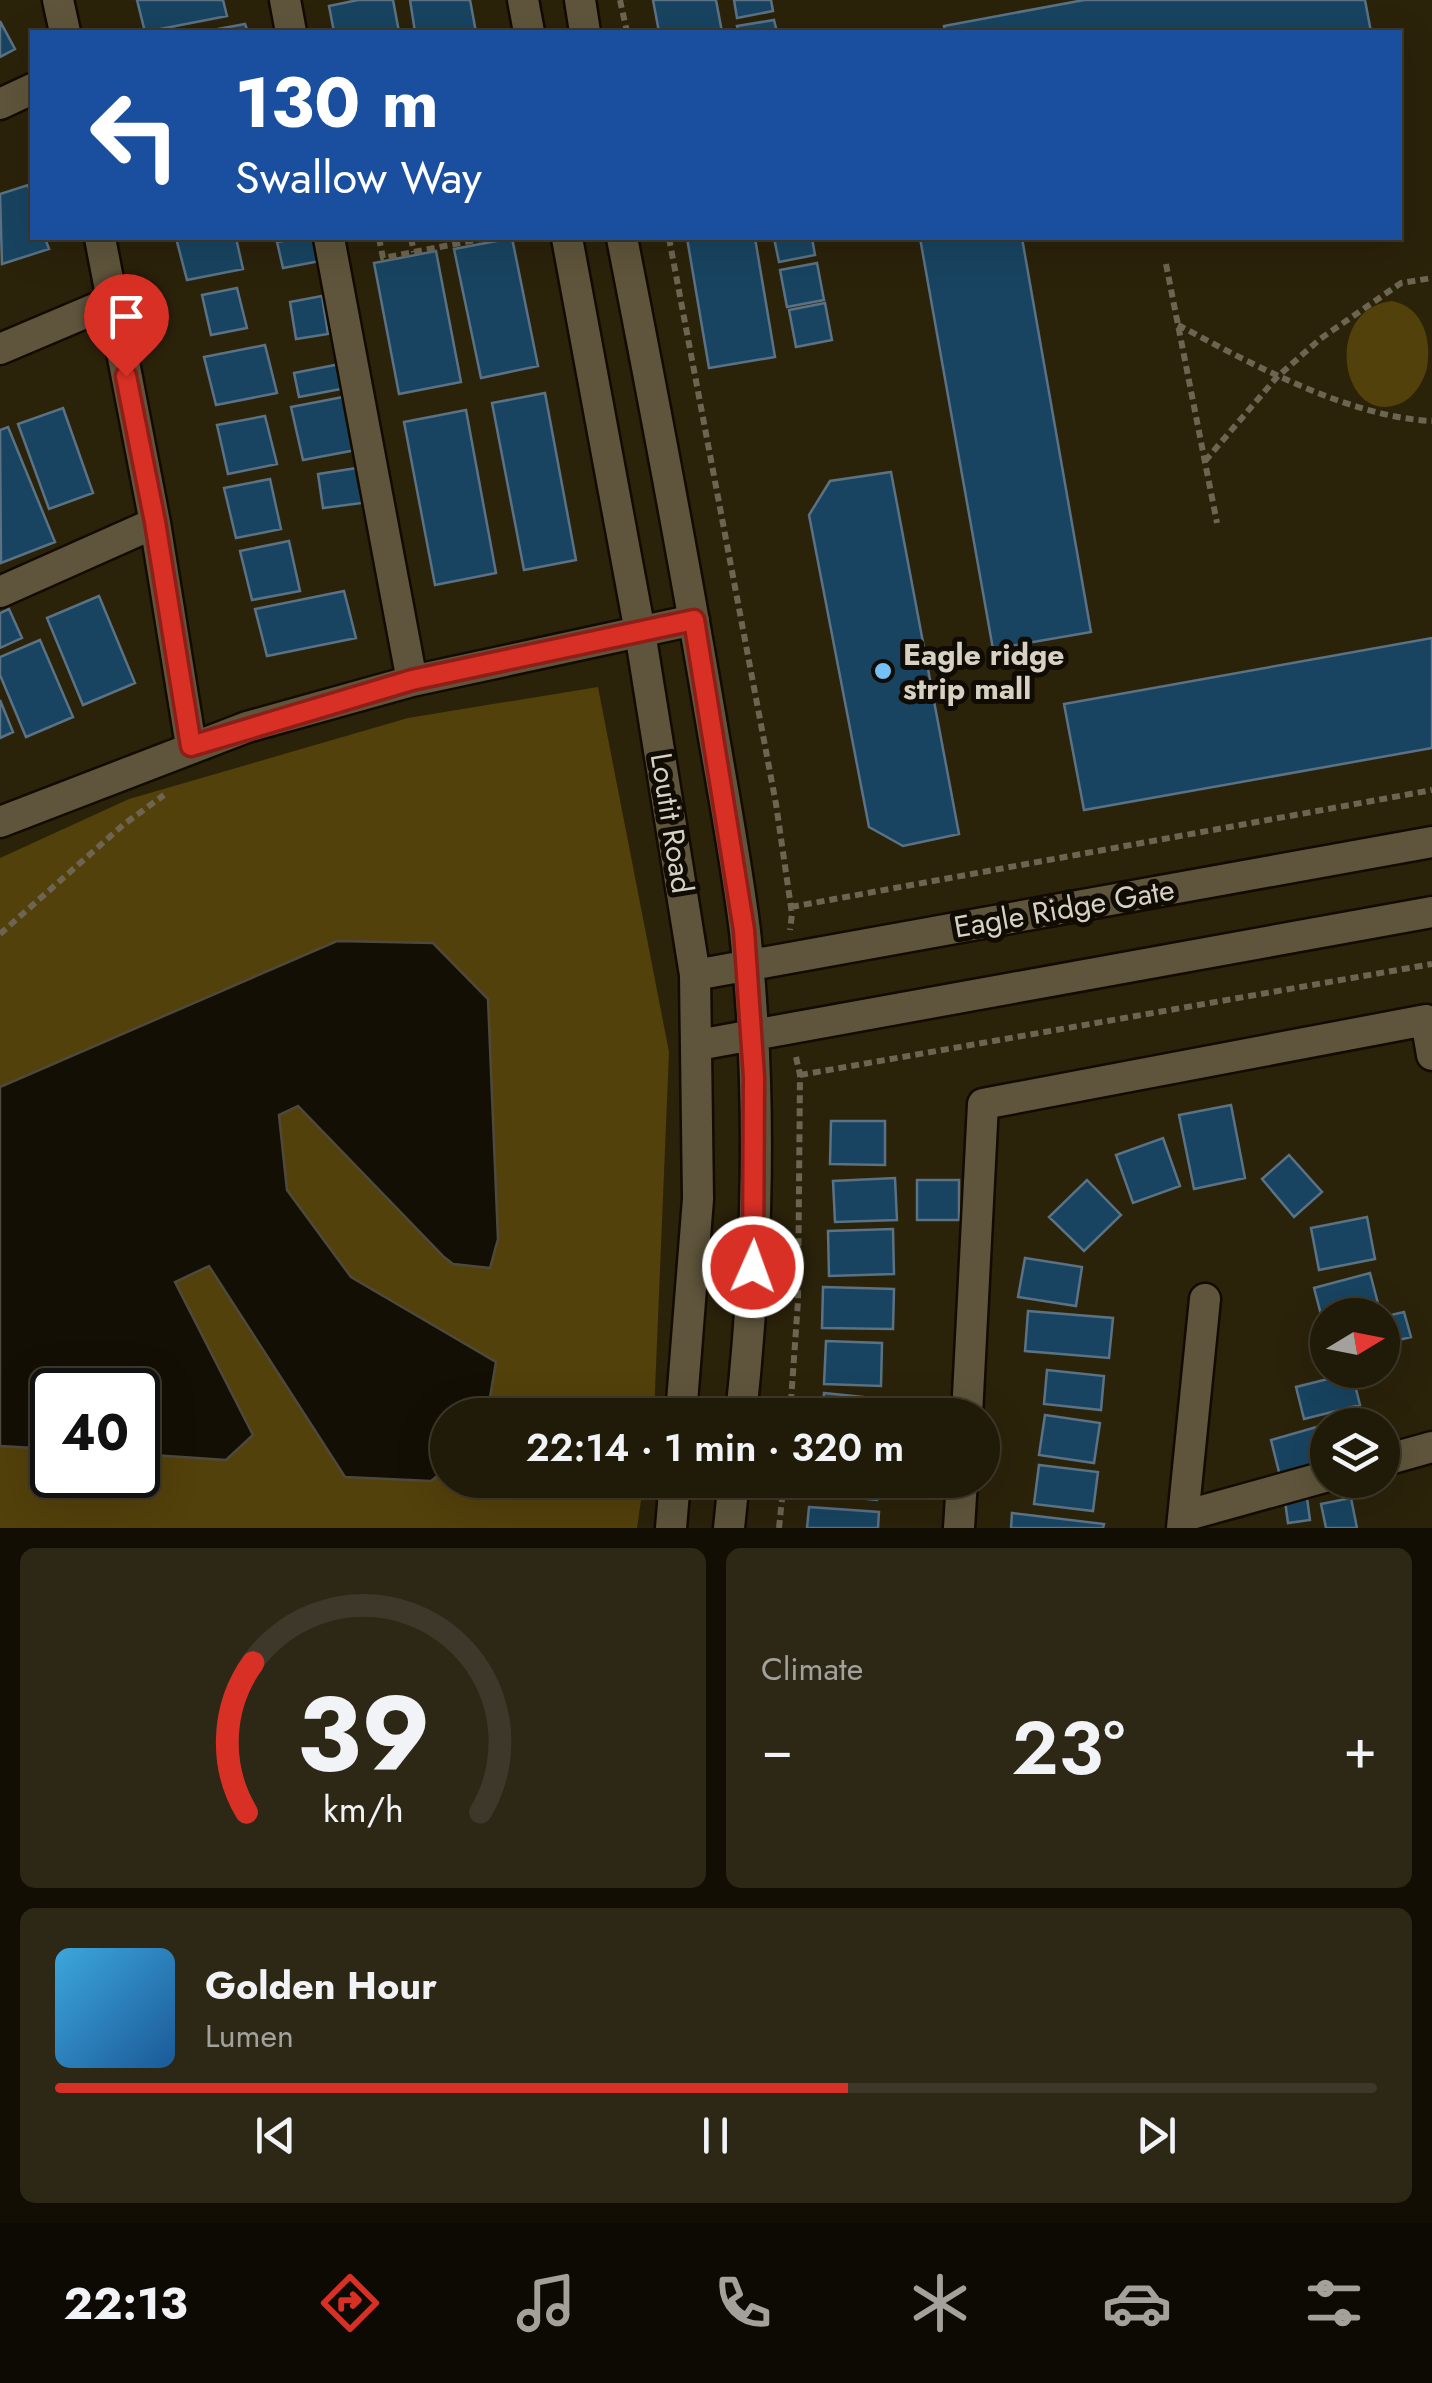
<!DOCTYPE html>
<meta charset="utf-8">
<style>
:root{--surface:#201a08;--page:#2d2716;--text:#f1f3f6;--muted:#a2a19c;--line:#3d3829;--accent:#d93025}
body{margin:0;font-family:Jost,sans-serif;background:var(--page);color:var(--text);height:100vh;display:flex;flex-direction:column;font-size:38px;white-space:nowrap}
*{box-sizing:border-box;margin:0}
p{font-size:32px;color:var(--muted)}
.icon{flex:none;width:55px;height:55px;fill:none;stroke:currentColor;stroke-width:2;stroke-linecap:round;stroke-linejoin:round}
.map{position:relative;height:1528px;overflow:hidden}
.details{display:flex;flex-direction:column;gap:20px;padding:20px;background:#120e04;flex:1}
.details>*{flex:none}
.hud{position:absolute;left:30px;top:30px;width:1372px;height:210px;border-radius:0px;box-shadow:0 10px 40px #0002,0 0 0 2px var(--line);background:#1a4fa0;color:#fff;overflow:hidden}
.needle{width:65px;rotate:80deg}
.fabs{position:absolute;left:1310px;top:1298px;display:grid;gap:20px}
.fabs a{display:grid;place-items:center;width:90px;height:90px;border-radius:50%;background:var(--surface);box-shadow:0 10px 40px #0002,0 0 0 2px var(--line);font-size:50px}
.speed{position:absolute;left:30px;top:1368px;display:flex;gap:20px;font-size:50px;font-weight:700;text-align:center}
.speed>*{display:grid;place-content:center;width:130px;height:130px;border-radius:50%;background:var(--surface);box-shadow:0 10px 40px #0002,0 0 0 2px var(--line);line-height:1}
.speed .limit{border:5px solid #111;border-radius:15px;background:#fff;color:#111}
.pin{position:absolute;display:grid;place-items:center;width:85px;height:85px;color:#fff;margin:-102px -42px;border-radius:50% 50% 50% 0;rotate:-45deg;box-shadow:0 0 10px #0007}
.pin .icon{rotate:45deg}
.me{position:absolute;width:110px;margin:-55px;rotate:2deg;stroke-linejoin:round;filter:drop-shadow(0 0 8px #0008)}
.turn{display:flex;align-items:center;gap:35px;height:210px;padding:0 40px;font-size:45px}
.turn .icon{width:130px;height:130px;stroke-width:2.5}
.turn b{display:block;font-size:70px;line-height:85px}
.big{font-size:75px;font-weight:600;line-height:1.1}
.details .widget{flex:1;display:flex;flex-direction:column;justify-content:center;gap:15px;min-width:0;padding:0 35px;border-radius:15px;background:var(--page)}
.details .dial{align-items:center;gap:0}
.dial svg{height:260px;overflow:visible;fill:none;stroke:var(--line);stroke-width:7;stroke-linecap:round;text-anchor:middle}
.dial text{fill:var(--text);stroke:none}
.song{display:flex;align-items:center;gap:30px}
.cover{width:120px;height:120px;border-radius:15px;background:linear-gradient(135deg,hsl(200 70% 55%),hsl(210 70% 35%))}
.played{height:10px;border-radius:5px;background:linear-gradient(90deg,var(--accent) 60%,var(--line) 60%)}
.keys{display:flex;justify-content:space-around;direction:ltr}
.heat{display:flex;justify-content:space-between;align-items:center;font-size:55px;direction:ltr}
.details .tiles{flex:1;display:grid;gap:20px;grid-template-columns:1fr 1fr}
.widget:last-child{grid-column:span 2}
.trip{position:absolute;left:430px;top:1398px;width:570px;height:100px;border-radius:50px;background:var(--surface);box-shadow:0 10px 40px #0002,0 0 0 2px var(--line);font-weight:600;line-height:100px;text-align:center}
.tabs{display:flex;height:160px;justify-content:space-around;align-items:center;background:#0d0a03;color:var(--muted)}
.tabs .icon{width:70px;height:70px}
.tabs .selected{color:var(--accent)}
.tabs b{font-size:45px;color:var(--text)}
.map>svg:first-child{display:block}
.green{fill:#53410b;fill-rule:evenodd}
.water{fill:#140f04;stroke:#4e493d;stroke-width:2.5}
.building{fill:#184461;stroke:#5a7284;stroke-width:2.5}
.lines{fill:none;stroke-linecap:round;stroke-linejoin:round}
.minor-casing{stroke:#130b00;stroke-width:35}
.path{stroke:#6d6551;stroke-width:6;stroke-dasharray:8 5;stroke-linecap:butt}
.minor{stroke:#5f553c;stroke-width:30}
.route-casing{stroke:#8d1f18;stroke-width:25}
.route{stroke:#d93025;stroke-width:18}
.poi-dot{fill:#75c0f6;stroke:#100c04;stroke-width:4}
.labels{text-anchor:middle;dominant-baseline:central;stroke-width:10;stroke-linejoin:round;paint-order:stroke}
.poi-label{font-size:30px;font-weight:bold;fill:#d6d1c3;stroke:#100c04;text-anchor:start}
.street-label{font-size:30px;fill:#d6d1c3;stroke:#100c04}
</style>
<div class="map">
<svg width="1432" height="1528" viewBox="0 0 1432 1528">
<rect width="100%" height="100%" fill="#2b220a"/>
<!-- green -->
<path class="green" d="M1392 301C1423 307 1432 339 1427 368 1423 383 1413 399 1399 404 1341 427 1321 309 1392 301Z
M598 687 669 1052 654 1415H448V1480H644L637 1528H0V858L129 799 408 718ZM52 1390H138V1475H52Z"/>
<!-- water -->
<path class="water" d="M337 941 433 943 488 999 498 1239 490 1268 453 1264 444 1257 298 1106 279 1115 287 1190 351 1277 496 1362 487 1415H448L447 1468 431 1481 345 1477 209 1266 175 1282 253 1435 226 1460 138 1454V1390H52V1449L0 1446V1087Z"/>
<!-- building -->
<path class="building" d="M137 0H223L227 16 145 32Z
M358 0H393L399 32H334L329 6Z
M410 0H470L476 32H415Z
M653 0H716L722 32H659Z
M734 0H771L773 11 737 18Z
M1084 0H1365L1371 32H945L944 26Z
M774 20 777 32H739L737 26Z
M0 21 15 49 0 57Z
M245 24 248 32H202Z
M28 185 32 198V238H45L49 249 2 264 0 194Z
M176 238H236L243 269 187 280Z
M301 238H314L320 261 283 268 277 242Z
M512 238 538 366 481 378 454 249Z
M687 238H755L775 357 709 368Z
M774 238H812L815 255 779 262Z
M920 238H1022L1091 632 993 649Z
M436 251 461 382 399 394 374 263Z
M817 263 824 300 787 307 780 270Z
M237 288 247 328 211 335 202 295Z
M322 296 328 334 296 339 290 302Z
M825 303 832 340 796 347 789 310Z
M265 345 277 393 216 405 204 357Z
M340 364 346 388 299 397 294 373Z
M545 393 576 560 524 570 492 403Z
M343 397 356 450 303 460 291 407Z
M63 408 93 493 49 509 18 424Z
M466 410 496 573 435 585 404 422Z
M265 416 277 464 228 474 217 425Z
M8 427 55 542 1 563 0 430Z
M357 468 362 503 323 508 318 474Z
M891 472 959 834 903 846 869 827 809 515 830 481Z
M270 479 281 529 236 538 224 488Z
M289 541 300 591 252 600 240 551Z
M344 591 356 638 267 656 255 609Z
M99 596 135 683 83 705 47 618Z
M9 609 22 638 0 648V613Z
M1432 638V748L1084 810 1064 704Z
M40 640 73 717 26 737 0 675V657Z
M0 700 13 732 0 738Z
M1231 1105 1245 1178 1194 1189 1179 1115Z
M831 1121H885V1165L830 1164Z
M1163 1138 1180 1186 1133 1203 1116 1155Z
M1289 1155 1322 1192 1294 1217 1262 1179Z
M895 1178 897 1220 835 1222 833 1181Z
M917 1180H959V1220H917Z
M1087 1180 1121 1215 1084 1251 1049 1217Z
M1367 1217 1375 1259 1319 1270 1311 1228Z
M893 1229 894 1274 829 1276 828 1231Z
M1025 1258 1082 1267 1076 1306 1018 1297Z
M1370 1273 1380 1311 1365 1315H1328V1325L1324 1326 1314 1288Z
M823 1287 894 1289 893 1329 822 1328Z
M1028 1311 1113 1318 1109 1358 1025 1351Z
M1404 1312 1411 1337 1382 1344V1317Z
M826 1341 882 1343 881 1386 824 1384Z
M1047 1370 1104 1376 1101 1410 1044 1404Z
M1352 1373 1360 1405 1304 1419 1296 1387Z
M824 1393 884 1399 883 1415H822Z
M1045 1415 1100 1423 1094 1463 1039 1455Z
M1341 1420 1343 1425H1328V1468L1281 1480 1271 1440Z
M1039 1465 1098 1472 1093 1511 1034 1504Z
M814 1480H879L877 1500 813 1494Z
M1307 1498 1310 1520 1288 1523 1285 1501Z
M1351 1498 1357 1528H1326L1321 1504Z
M809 1507 879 1512 878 1528H807Z
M1012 1513 1104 1524 1103 1528H1011Z"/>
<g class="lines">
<defs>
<path id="minor" d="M58 0 65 32
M285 0 291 32
M523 0 529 32
M580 0 585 32
M0 104 32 89
M100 238 155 523 191 746
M329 238 412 681
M567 238 640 632 695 975 698 1199 681 1415
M622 238C653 396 683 555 710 714 722 786 736 859 745 931 762 1091 758 1255 741 1415
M0 349 111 302
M0 592 155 523
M0 822 247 727 412 681 694 620
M695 975 1432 842
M698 1045 1432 912
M967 1415 983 1104 1426 1020 1432 1055
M1382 1461 1432 1447
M1184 1516 1328 1476
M671 1528 675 1480
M729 1528 734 1480
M959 1528 962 1480
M1182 1528 1205 1299"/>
</defs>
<!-- minor casing -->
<use href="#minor" class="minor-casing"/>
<!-- path -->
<path class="path" d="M620 0 627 32
M379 238 383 258 486 238
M411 238 414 252
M669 238 776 804 792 914 790 930
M1166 264 1217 523
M1178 325C1252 364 1348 417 1432 421
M1205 461 1277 377 1320 339 1401 283 1432 278
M791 907 1432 790
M0 934 123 825 164 795
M800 1075 1432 964
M790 1415 798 1301 800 1075 796 1057
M779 1528 784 1480"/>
<!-- minor -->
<use href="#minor" class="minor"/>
</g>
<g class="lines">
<defs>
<path id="route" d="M126 376 155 522 191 746 412 680 694 620 744 930 754 1077 753 1267"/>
</defs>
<!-- route casing -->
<use href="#route" class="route-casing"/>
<!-- route -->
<use href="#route" class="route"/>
</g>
<!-- markers -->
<circle class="poi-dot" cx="883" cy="671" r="10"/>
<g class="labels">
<!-- poi labels -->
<g class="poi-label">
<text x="903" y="654">Eagle ridge<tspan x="903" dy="34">strip mall</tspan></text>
</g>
<!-- street labels -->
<g class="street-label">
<text transform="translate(672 823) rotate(81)">Loutit Road</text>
<text transform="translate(1064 908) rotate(-10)">Eagle Ridge Gate</text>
</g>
</g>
</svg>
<div class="fabs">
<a><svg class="needle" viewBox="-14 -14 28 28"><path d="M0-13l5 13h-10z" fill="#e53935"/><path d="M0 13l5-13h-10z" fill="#a2a19c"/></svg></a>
<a><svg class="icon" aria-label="layers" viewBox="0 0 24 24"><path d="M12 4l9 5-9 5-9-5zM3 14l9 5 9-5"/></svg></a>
</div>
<div class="speed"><div class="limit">40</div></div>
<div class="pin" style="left:126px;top:376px;background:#d93025"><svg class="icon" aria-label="arrive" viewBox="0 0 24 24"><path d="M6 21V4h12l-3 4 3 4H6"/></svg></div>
<svg class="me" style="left:753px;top:1267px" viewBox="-20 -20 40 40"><circle r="17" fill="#d93025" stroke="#fff" stroke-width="3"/><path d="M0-11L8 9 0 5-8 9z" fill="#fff"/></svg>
<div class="trip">22:14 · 1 min · 320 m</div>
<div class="hud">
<div class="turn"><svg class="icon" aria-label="left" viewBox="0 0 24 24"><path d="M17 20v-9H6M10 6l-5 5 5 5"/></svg><div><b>130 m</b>Swallow Way</div></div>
</div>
</div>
<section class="details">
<div class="tiles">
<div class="widget dial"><svg viewBox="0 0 100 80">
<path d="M14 69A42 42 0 1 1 86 69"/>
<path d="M14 69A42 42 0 0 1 16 23" stroke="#d93025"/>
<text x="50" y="56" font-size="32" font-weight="700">39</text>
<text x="50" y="72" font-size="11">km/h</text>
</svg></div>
<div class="widget"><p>Climate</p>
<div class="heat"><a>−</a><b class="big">23°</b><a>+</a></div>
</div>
<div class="widget">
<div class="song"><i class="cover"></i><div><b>Golden Hour</b><p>Lumen</p></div></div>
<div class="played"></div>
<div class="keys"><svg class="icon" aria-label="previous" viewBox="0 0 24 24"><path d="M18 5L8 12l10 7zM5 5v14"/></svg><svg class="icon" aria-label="pause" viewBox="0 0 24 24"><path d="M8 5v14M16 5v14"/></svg><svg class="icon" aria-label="next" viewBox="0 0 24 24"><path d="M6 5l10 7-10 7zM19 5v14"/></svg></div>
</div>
</div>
</section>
<nav class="tabs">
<b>22:13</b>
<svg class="icon selected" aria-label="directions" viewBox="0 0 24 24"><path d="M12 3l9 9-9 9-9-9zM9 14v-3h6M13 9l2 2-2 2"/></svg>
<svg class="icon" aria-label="music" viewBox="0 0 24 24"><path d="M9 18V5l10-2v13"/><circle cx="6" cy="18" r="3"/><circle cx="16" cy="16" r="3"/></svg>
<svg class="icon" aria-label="phone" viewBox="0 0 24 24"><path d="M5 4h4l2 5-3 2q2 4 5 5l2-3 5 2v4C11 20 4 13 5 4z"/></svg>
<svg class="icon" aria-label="climate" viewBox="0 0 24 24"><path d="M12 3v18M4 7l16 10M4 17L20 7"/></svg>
<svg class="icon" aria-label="car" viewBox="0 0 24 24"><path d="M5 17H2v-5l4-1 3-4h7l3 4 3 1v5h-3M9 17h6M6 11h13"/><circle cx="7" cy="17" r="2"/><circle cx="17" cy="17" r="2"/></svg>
<svg class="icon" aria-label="filters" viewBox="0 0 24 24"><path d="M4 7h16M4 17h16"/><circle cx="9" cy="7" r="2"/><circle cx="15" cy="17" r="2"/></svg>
</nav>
